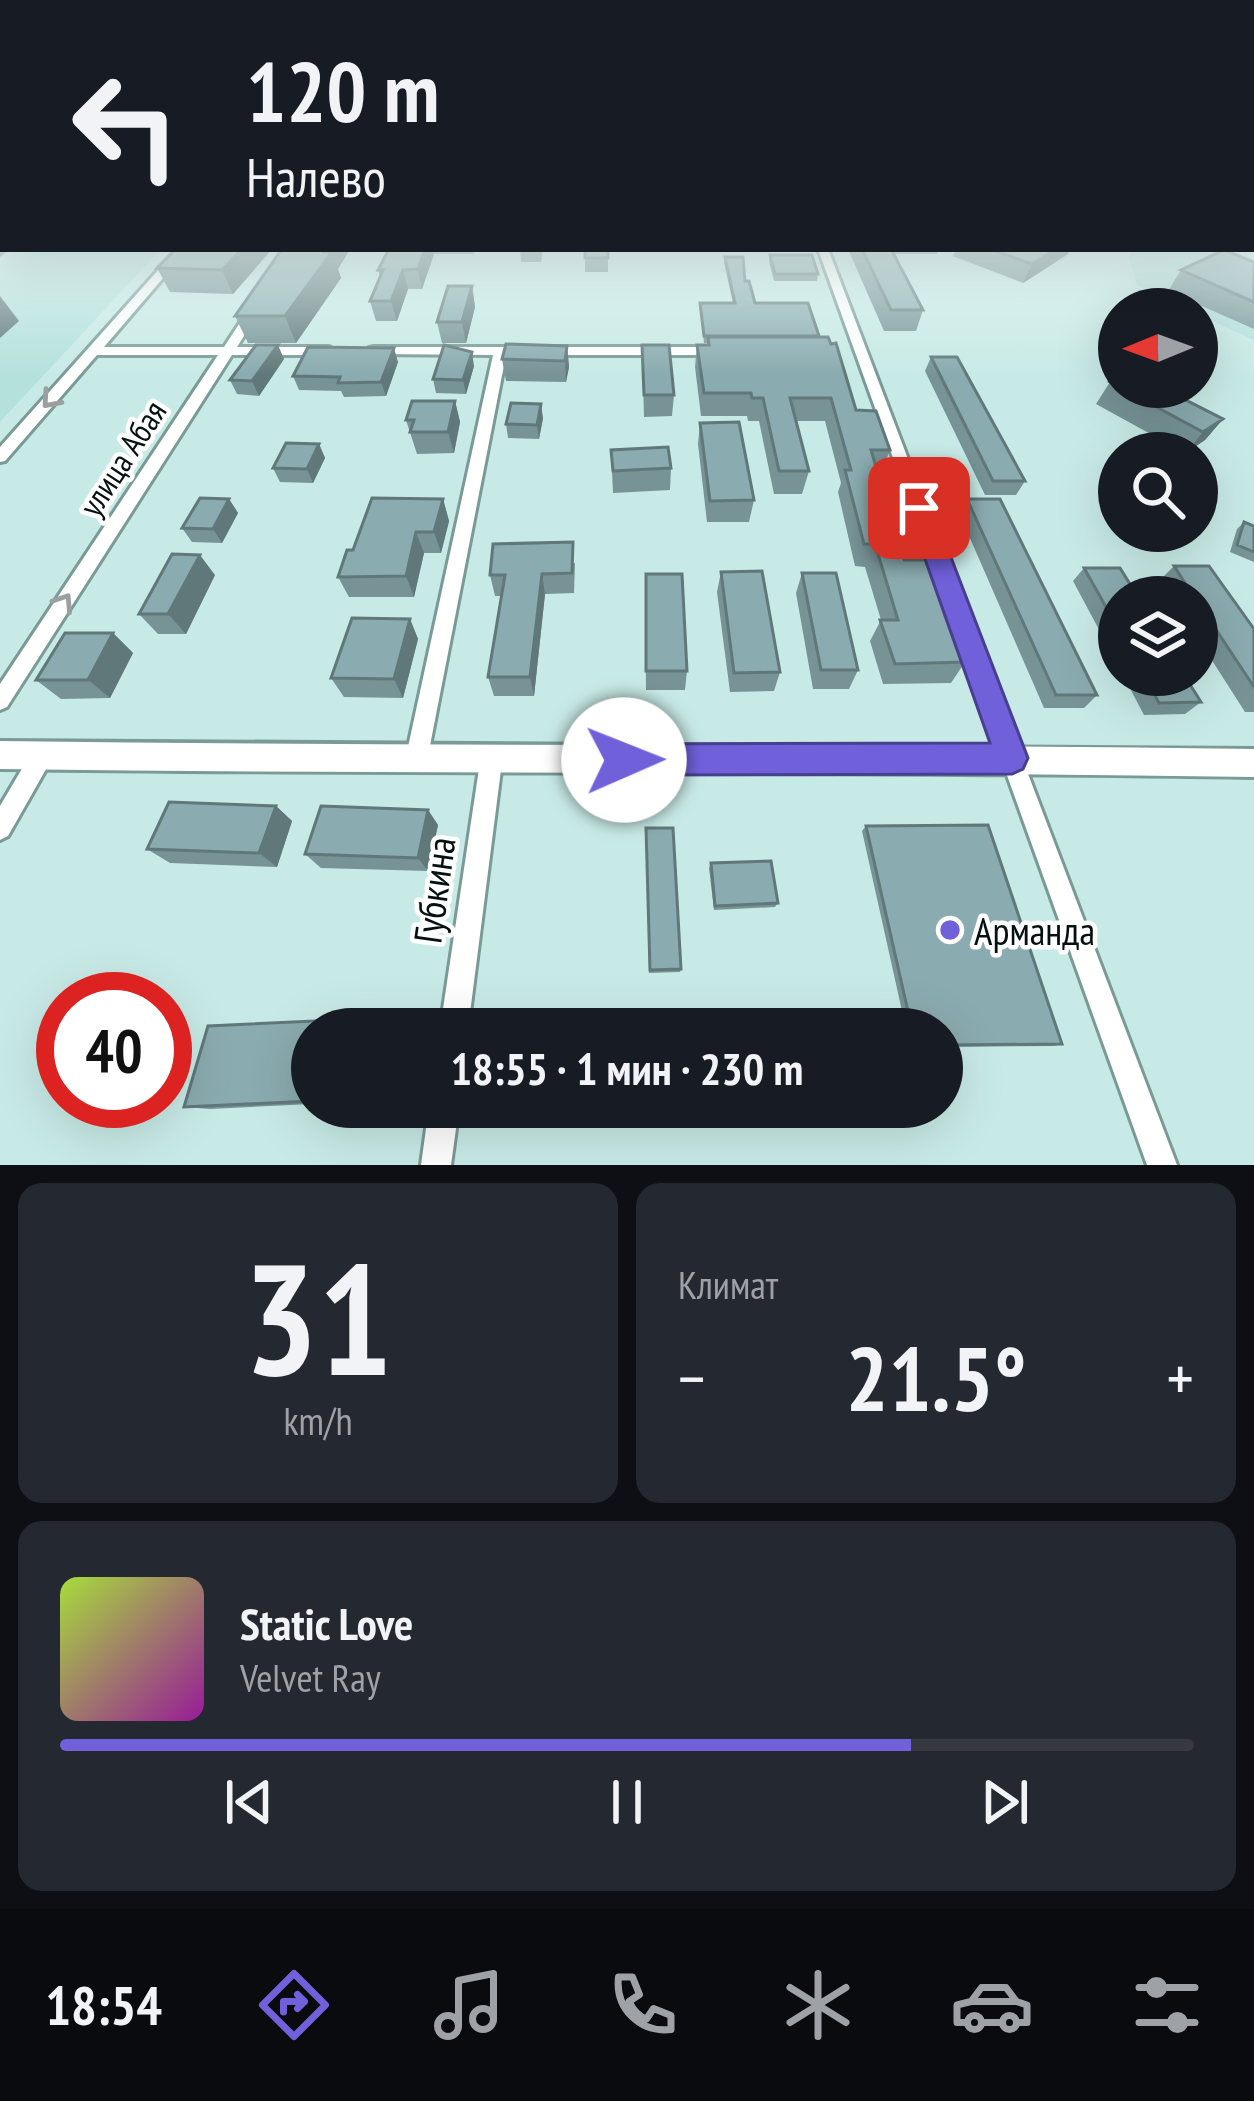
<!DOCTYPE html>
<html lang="ru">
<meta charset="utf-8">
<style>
:root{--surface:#171b24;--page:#242831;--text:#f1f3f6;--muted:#9ea1a6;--line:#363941;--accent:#7061db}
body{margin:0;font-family:"PT Sans Narrow",sans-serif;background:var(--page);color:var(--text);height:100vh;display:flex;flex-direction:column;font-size:45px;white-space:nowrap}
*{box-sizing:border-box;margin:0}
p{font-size:39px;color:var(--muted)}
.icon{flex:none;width:66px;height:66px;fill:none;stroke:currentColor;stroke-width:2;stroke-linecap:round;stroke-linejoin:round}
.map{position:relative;height:1165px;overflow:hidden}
.drawer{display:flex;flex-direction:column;gap:18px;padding:18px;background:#0d0f14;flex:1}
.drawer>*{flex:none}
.guide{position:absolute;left:0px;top:0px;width:1254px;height:252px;box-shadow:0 12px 48px #0002;background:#171b24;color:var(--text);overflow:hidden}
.needle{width:78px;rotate:269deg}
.controls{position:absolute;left:1098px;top:288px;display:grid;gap:24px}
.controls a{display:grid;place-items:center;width:120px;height:120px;border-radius:50%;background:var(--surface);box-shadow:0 12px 48px #0002;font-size:60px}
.speed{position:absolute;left:36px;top:972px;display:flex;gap:24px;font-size:60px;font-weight:700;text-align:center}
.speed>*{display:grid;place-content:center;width:156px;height:156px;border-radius:50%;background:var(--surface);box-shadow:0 12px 48px #0002;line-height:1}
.speed .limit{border:18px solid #d22;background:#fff;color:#111}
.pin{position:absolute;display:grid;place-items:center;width:102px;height:102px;color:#fff;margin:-51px;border-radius:24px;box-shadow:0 6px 18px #0006}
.me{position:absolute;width:132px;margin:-66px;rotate:89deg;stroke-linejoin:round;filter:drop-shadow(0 0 9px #0008)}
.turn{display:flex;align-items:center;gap:42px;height:252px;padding:0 48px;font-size:54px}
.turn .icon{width:156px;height:156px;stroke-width:2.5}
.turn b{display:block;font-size:84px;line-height:102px}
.big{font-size:90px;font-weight:600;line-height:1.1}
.drawer .card{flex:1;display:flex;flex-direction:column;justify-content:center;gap:18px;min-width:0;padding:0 42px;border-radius:24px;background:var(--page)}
.drawer .dial{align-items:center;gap:0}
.dial b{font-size:156px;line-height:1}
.song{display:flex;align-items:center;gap:36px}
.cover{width:144px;height:144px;border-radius:18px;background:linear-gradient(135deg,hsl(80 70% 55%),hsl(300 70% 35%))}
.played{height:12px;border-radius:6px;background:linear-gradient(90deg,var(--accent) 75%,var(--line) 75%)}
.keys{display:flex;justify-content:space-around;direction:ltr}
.heat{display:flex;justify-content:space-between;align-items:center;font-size:66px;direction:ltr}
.drawer .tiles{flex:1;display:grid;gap:18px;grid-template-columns:1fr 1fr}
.card:last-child{grid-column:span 2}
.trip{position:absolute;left:291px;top:1008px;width:672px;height:120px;border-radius:60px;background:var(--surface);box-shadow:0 12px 48px #0002;font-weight:600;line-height:120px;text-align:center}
.tabs{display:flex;height:192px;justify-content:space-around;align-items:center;background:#090b0e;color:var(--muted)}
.tabs .icon{width:84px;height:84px}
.tabs .selected{color:var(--accent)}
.tabs b{font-size:54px;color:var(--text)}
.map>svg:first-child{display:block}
.built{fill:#b5e1dc}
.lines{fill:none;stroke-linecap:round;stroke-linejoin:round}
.minor-casing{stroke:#7a9a96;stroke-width:6}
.tertiary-casing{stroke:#7a9a96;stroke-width:6}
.minor{fill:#fff;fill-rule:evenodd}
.tertiary{fill:#fff;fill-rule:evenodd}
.wall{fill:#779396}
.shaded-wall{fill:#61787a}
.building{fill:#8aabaf;stroke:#61787a;stroke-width:3}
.oneway{stroke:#9b9f9f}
.route{fill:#7061db;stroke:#493f8e;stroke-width:3}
.poi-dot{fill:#7061db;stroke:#fff;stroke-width:4.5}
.labels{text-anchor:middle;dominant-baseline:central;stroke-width:9;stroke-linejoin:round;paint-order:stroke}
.street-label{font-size:33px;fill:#05100f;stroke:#fff}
.near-street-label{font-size:39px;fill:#05100f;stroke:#fff}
.near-poi-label{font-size:39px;fill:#05100f;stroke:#fff;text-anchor:start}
</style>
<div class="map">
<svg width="1254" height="1165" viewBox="0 0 1254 1165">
<rect width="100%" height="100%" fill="#c8eae6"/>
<!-- built -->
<path class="built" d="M0 212 3 249H161L0 422Z
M1251 212 1254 340 1197 314V309H1186L1137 285 1129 259 1132 249H1251Z"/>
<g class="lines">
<defs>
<path id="minor" d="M177 249H188L104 347H224L249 309 253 308 259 312 237 347H329L336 351 329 355H232L7 707 0 710V684L218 355H97L5 461 0 462V447Z
M818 249H828L1177 1165H1147Z
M374 347H719L726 351 719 355H506L427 761 424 768 416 771 408 768 405 761 493 355 369 354V348Z
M41 747 49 750 52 757 49 764 8 836 0 840V806L33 750Z
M491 752 499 755 502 762 468 1029H440L480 762 483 755Z
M429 1107H459L451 1165H421Z"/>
<path id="tertiary" d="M0 741C418 747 836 743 1254 749V777C836 770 418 775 0 769Z"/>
</defs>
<!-- minor casing -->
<use href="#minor" class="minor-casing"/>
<!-- tertiary casing -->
<use href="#tertiary" class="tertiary-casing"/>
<!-- minor -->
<use href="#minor" class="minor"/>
<!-- tertiary -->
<use href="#tertiary" class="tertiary"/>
</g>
<!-- wall -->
<path class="wall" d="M176 249H272L233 294 170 292 157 268Z
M282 249H350L338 269 341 278 296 343H248L235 316Z
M389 249H475L474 254H434L422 289H408L397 321H376L370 301 380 277 378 270Z
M520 249H543L541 262H521Z
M608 249V272H585V258Z
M848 249H939L937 254H894L923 310 916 331H884Z
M956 249H1070L1068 254 1023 283 953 256Z
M770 255 818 274 817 281H774L769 262Z
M725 257 745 281 755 303 819 336 856 410 890 450 881 473H878L904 560 965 662 951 683 883 684 870 641 881 620 865 567 855 566 838 492 841 483 825 421H796L809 471 802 494H774L759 421H748L747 416H701L695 367 697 345H707L708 343H704L700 303H733L724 263Z
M1254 262V329L1168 291 1181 270Z
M472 286 475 307 466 343H442L437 322Z
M642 345 674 395 672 416 644 417Z
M567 346 569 367 566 382 506 381 502 359Z
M931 357 1025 481 1016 495H985L925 371Z
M284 359 259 396 237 394 230 380Z
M398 362 386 396 344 397 341 391 299 390 293 376Z
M474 366 466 394 436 393 433 379Z
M1110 382 1223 419 1205 440 1185 453 1096 404Z
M455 401 460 422 454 453 417 454 406 420Z
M543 418 539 439 508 438 506 424Z
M700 423 754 500 749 522H707L698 444Z
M319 444 325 458 313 483 280 482 273 468Z
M611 450 671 468 670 490 613 493Z
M229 499 238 513 222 543 192 542 182 528Z
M443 499 449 521 441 553H424L414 597H349L338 577 353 550Z
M967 499 1097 695 1084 708H1044L959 513Z
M1244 522 1254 526V562L1230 552 1237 529Z
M575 563 574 593 545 594 534 696H494L488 677 502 596H495L490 575Z
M1174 566 1254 629V712H1245L1197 637V597H1172L1160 580Z
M1084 568 1119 597V667L1073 581Z
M721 572 780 672 774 691 730 692 717 592Z
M802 573 858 670 849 689H813L796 593Z
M215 575 186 634H158L139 614Z
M645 594 687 671 685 690H646Z
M410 619 418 639 403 698 344 697 331 678Z
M113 633 133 653 110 698 61 699 36 680Z
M1123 675H1184L1201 702 1185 714 1144 715Z
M276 806 292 821 277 867 170 863 147 849Z
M428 810 438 825 428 871 321 868 305 854Z
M866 826 1062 1044 1054 1046 942 1047V1029H906L862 831Z
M646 833 681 969 680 972 649 973Z
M711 863 778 903 775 907 714 910 709 868Z
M336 1020 352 1026V1029H312V1104L210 1109 184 1107 208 1026Z"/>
<!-- shaded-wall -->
<path class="shaded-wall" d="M3 244V249H10L0 257V247Z
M242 249H272L233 294 222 270Z
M326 249H350L338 269 341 278 296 343 285 316Z
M425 249H433L434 254 422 289 418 269Z
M1056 249H1070L1068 254 1023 283 1032 264Z
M403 270 408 289 397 321 391 301Z
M472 286 475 307 466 343 462 322Z
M0 296 19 321 0 338Z
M278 345 284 359 259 396 252 381Z
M567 346 569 367 566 382 565 361Z
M394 348 398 362 386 396 381 382Z
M472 352 474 366 466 394 463 380Z
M455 401 460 422 454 453 448 432Z
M541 404 543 418 539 439 537 425Z
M1223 419 1205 440 1186 453 1203 432Z
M319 444 325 458 313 483 307 469Z
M229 499 238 513 222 543 213 529Z
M443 499 449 521 441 553 434 532Z
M416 532 424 553 414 597 406 576Z
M200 555 215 575 186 634 168 614Z
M542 574 545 594 534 696 530 677Z
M410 619 418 639 403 698 394 679Z
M113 633 133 653 110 698 88 680Z
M276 806 292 821 277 867 259 853Z
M428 810 438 825 428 871 418 858Z
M336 1020 352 1026V1029H334Z"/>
<!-- building -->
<path class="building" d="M176 249H242L222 270 157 268Z
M282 249H326L324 252H332L285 316H235Z
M389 249H425L418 269 403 270 391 301H370L383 270H378Z
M585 249H608V258H585Z
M862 249H891L923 310H891Z
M990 249H1056L1032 264Z
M1224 250 1254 262V302L1181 270Z
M770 255H812L818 274H775Z
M725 257H743L745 281H749L755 303H808L819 336H704L700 303H735Z
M448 286H472L462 322H437Z
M708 337H828L831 344 836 343 856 410 876 411 890 450H871L904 560H928L965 662 895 664 880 620H898L875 544H864L845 470H851L831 398H790L809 471H779L763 398H752L751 393H704L697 345H709Z
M506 344 567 346 565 361 502 359Z
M256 345H278L252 381 230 380Z
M444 345 472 352 463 380 433 379Z
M642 345H669L674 395H644Z
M308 347 394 348 381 382 338 383 340 377 293 376Z
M931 357H957L1025 481H993Z
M1119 377V387H1160L1223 419 1203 432 1110 382Z
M412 401H455L448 432H410L414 420H406Z
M511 403 541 404 537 425 506 424Z
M739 422 754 500 710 501 700 423Z
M286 443 319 444 307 469 273 468Z
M668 447 671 468 613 471 611 450Z
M200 498 229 499 213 529 182 528Z
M372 498 443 499 434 532H416L406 576 338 577 347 550H353Z
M967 499H1000L1097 695H1056Z
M1244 522 1254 526V552L1237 545Z
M573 542 572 573 542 574 530 677H488L505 575H490L493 544Z
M172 554 200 555 168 614H139Z
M1174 566H1209L1254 629V687L1197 601V597H1194Z
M1084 568H1120L1138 597H1119V630Z
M762 571 780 672 734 673 721 572Z
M802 573H836L858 670H821Z
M646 574H682L687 671H646Z
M352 618 410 619 394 679 331 678Z
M65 633H113L88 680H36Z
M1144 675H1184L1201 702 1159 703Z
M169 802 276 806 259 853 147 849Z
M321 806 428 810 418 858 305 854Z
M988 825 1062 1044 942 1045V1029H912L866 826Z
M646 828H673L681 969 650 970Z
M771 861 778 903 715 906 711 863Z
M336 1020 334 1029H312V1101L184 1107 208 1026Z"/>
<!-- one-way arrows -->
<defs><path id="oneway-chevron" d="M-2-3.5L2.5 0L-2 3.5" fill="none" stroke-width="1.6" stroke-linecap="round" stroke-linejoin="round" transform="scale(3)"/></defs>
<g class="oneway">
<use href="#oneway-chevron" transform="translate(50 400) rotate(131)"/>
<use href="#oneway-chevron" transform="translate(64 602) rotate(-57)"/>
</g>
<!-- sky -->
<linearGradient id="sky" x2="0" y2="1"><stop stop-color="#6db6e4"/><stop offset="0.57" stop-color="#e6f6f4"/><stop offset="1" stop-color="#e6f6f4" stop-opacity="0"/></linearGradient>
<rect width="1254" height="375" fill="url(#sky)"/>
<!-- route -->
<path class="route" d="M919 499 932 508 1028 758 1023 769 1012 774 624 775 612 771 607 760 612 749 624 744 990 743 907 508Z"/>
<!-- markers -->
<circle class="poi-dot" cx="950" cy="930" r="12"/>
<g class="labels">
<!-- street labels -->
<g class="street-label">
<text transform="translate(122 458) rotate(-57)">улица Абая</text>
</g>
<!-- near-street labels -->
<g class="near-street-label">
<text transform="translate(434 890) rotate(-82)">Губкина</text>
</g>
<!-- near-poi labels -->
<g class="near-poi-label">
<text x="974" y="930">Арманда</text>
</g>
</g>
</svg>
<div class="controls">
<a><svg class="needle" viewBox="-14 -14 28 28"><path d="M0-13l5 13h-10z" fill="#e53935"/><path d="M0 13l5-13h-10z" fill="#9ea1a6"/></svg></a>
<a><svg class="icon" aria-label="search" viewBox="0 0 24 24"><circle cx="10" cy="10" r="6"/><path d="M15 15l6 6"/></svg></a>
<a><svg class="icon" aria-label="layers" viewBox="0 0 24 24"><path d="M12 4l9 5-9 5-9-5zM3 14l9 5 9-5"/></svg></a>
</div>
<div class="speed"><div class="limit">40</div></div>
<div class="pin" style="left:919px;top:508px;background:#d93025"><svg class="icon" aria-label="arrive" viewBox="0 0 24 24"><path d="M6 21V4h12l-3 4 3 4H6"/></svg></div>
<svg class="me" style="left:624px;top:760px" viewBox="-20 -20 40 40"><circle r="19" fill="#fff"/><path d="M0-13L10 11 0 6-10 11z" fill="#7061db"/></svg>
<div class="trip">18:55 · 1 мин · 230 m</div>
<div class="guide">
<div class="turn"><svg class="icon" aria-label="left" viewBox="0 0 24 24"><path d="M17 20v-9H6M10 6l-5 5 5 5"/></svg><div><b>120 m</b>Налево</div></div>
</div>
</div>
<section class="drawer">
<div class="tiles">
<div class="card dial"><b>31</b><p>km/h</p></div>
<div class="card"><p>Климат</p>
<div class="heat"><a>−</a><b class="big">21.5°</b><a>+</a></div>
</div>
<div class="card">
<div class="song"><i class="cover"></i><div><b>Static Love</b><p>Velvet Ray</p></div></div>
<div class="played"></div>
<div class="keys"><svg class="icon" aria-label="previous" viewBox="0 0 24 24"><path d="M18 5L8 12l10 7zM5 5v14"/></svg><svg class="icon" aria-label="pause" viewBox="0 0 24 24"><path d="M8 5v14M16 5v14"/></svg><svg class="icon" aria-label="next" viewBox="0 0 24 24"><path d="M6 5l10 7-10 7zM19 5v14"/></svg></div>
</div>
</div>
</section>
<nav class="tabs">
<b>18:54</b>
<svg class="icon selected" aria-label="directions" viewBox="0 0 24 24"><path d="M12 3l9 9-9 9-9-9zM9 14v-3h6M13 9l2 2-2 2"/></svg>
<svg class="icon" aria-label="music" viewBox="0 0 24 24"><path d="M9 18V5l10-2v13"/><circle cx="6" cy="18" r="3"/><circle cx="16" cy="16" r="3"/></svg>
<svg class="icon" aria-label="phone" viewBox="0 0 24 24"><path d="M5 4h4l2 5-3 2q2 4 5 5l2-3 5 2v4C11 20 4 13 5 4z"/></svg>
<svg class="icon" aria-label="climate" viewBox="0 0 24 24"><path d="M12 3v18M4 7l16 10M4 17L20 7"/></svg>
<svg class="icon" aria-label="car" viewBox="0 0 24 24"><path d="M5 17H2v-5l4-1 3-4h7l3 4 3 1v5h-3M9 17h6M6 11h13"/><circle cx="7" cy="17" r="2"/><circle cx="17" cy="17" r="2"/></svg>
<svg class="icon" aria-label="filters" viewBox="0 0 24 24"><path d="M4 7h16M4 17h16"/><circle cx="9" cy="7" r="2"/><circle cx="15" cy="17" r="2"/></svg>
</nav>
